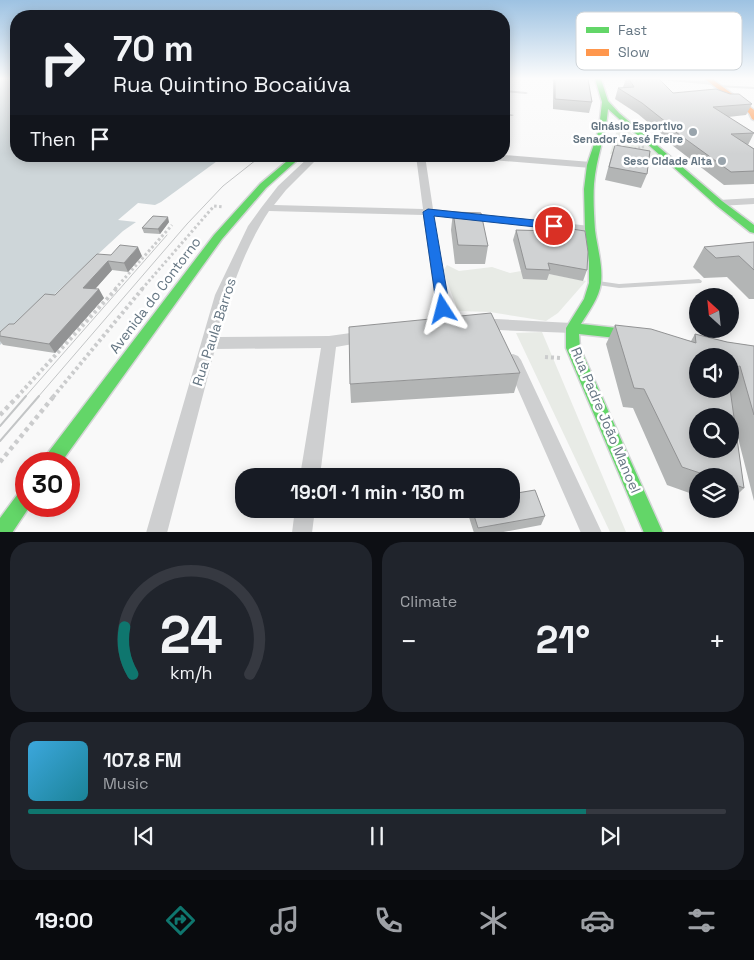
<!DOCTYPE html>
<meta charset="utf-8">
<style>
:root{--surface:#171b24;--page:#20242c;--text:#f1f3f6;--muted:#9ea1a6;--line:#363941;--accent:#0f766e}
body{margin:0;font-family:"Space Grotesk",sans-serif;background:var(--page);color:var(--text);height:100vh;display:flex;flex-direction:column;font-size:19px;white-space:nowrap}
*{box-sizing:border-box;margin:0}
p{font-size:16px;color:var(--muted)}
.icon{flex:none;width:28px;height:28px;fill:none;stroke:currentColor;stroke-width:2;stroke-linecap:round;stroke-linejoin:round}
.map{position:relative;height:532px;overflow:hidden}
.drawer{display:flex;flex-direction:column;gap:10px;padding:10px;background:#0d0f14;flex:1}
.drawer>*{flex:none}
.hud{position:absolute;left:10px;top:10px;width:500px;height:152px;border-radius:20px;box-shadow:0 2px 12px #0003;background:#171b24;color:var(--text);overflow:hidden}
.needle{width:32px;rotate:333deg}
.tools{position:absolute;left:689px;top:288px;display:grid;gap:10px}
.tools a{display:grid;place-items:center;width:50px;height:50px;border-radius:50%;background:var(--surface);box-shadow:0 2px 12px #0003;font-size:25px}
.speed{position:absolute;left:15px;top:452px;display:flex;gap:10px;font-size:25px;font-weight:700;text-align:center}
.speed>*{display:grid;place-content:center;width:65px;height:65px;border-radius:50%;background:var(--surface);box-shadow:0 2px 12px #0003;line-height:1}
.speed .limit{border:8px solid #d22;background:#fff;color:#111}
.pin{position:absolute;display:grid;place-items:center;width:42px;height:42px;color:#fff;margin:-21px;border:2px solid #fff;border-radius:50%;box-shadow:0 1px 5px #0007}
.me{position:absolute;width:55px;margin:-28px;rotate:351deg;stroke-linejoin:round;filter:drop-shadow(0 0 4px #0008)}
.turn{display:flex;align-items:center;gap:18px;height:105px;padding:0 20px;font-size:22px}
.turn .icon{width:65px;height:65px;stroke-width:2.5}
.turn b{display:block;font-size:35px;line-height:42px}
.then{display:flex;align-items:center;height:48px;padding:0 20px;background:#0003;gap:10px;font-size:19px}
.big{font-size:38px;font-weight:800;line-height:1.1}
.drawer .tile{flex:1;display:flex;flex-direction:column;justify-content:center;gap:8px;min-width:0;padding:0 18px;border-radius:20px;background:var(--page)}
.drawer .dial{align-items:center;gap:0}
.dial svg{height:130px;overflow:visible;fill:none;stroke:var(--line);stroke-width:7;stroke-linecap:round;text-anchor:middle}
.dial text{fill:var(--text);stroke:none}
.song{display:flex;align-items:center;gap:15px}
.cover{width:60px;height:60px;border-radius:8px;background:linear-gradient(135deg,hsl(200 70% 55%),hsl(190 70% 35%))}
.played{height:5px;border-radius:2px;background:linear-gradient(90deg,var(--accent) 80%,var(--line) 80%)}
.keys{display:flex;justify-content:space-around;direction:ltr}
.heat{display:flex;justify-content:space-between;align-items:center;font-size:28px;direction:ltr}
.drawer .tiles{flex:1;display:grid;gap:10px;grid-template-columns:1fr 1fr}
.tile:last-child{grid-column:span 2}
.trip{position:absolute;left:235px;top:468px;width:285px;height:50px;border-radius:20px;background:var(--surface);box-shadow:0 2px 12px #0003;font-weight:800;line-height:50px;text-align:center}
.tabs{display:flex;height:80px;justify-content:space-around;align-items:center;background:#090b0e;color:var(--muted)}
.tabs .icon{width:35px;height:35px}
.tabs .selected{color:var(--accent)}
.tabs b{font-size:22px;color:var(--text)}
.map>svg:first-child{display:block}
.green{fill:#e8ebe6}
.water{fill:#ced6d9}
.lines{fill:none;stroke-linecap:round;stroke-linejoin:round}
.fast-casing{stroke:#d5d6d7;stroke-width:3}
.slow-casing{stroke:#d5d6d7;stroke-width:3}
.path-far3{stroke:#cbcccd;stroke-width:2.5;stroke-dasharray:2 2;stroke-linecap:butt}
.path-far2{stroke:#cbcccd;stroke-width:3;stroke-dasharray:2.5 2.5;stroke-linecap:butt}
.path-far1{stroke:#cbcccd;stroke-width:4;stroke-dasharray:3 3;stroke-linecap:butt}
.path{stroke:#cbcccd;stroke-width:4.5;stroke-dasharray:4 4;stroke-linecap:butt}
.lane{fill:#cecfd0;fill-rule:evenodd}
.street{fill:#cecfd0;fill-rule:evenodd}
.fast{fill:#63d668;fill-rule:evenodd}
.slow{fill:#ff974d;fill-rule:evenodd}
.tram-far1{stroke:#c3c5c6;stroke-width:1}
.tram{stroke:#c3c5c6;stroke-width:2}
.wall{fill:#b3b5b5;fill-rule:evenodd}
.shaded-wall{fill:#929394}
.building{fill:#d0d2d3;stroke:#929394;fill-rule:evenodd}
.route{fill:#1a73e8;stroke:#114b97}
.poi-dot{fill:#99a4ac;stroke:#fff;stroke-width:2}
.labels{text-anchor:middle;dominant-baseline:central;stroke-width:5;stroke-linejoin:round;paint-order:stroke}
.far-poi-label{font-size:11px;font-weight:bold;fill:#657683;stroke:#fff;text-anchor:end}
.street-label{font-size:14px;fill:#657683;stroke:#fff}
.key{fill:#fff;stroke:#d1d6da;stroke-width:1}
.key-label{font-size:14px;fill:#657683}
</style>
<div class="map">
<svg width="754" height="533" viewBox="0 0 754 533">
<rect width="100%" height="100%" fill="#f9f9f9"/>
<!-- green -->
<path class="green" d="M619 123 670 165 610 154Z
M447 265 459 271 492 267 510 273 521 271 549 274 586 281 558 313 546 321 490 312 458 311 443 271Z
M542 332 626 532H610L516 333Z"/>
<!-- water -->
<path class="water" d="M0 79H16V156H224L161 202 155 205 138 203 118 220 136 222 123 231 0 345Z"/>
<g class="lines">
<defs>
<path id="fast" d="M595 79H601L608 101 619 113 722 201 754 225V233L750 232 716 205 608 109C606 136 596 157 594 184 593 198 594 215 595 230 597 247 603 265 601 283 599 298 589 311 581 324L635 330 640 331 642 335 640 339 635 340 579 334 580 348 663 533H644L566 348V328L584 299 589 283V262L585 229 584 189 587 165 599 129 602 102Z
M293 156H302L266 188 222 239 60 464H42L44 458 214 235 260 184Z
M26 488V506H30L12 533H0V518L20 491Z"/>
<path id="slow" d="M705 79H712L754 110V120L752 119 749 113Z"/>
</defs>
<!-- fast casing -->
<use href="#fast" class="fast-casing"/>
<!-- slow casing -->
<use href="#slow" class="slow-casing"/>
<!-- path-far3 -->
<path class="path-far3" d="M625 138 638 141 643 147 629 150 615 144 616 140Z"/>
<!-- path-far2 -->
<path class="path-far2" d="M115 289 172 225
M142 289 214 206 223 207"/>
<!-- path-far1 -->
<path class="path-far1" d="M545 357 560 358
M17 397 117 288
M53 397 143 288"/>
<!-- path -->
<path class="path" d="M0 415 18 396
M0 462 54 396"/>
<!-- lane -->
<path class="lane" d="M718 85 754 87V89L717 87 716 86Z
M504 90 526 92 528 93 526 94 504 92Z
M504 113 514 115 512 116 504 115Z
M699 279 702 281 701 283 619 288 598 285 595 283 598 281 619 284Z"/>
<!-- street -->
<path class="street" d="M648 79 713 81 716 83 713 85Z
M504 155 591 162 596 165 591 168 480 159 476 156Z
M310 156H320L286 190 274 205 423 209 416 156H425L433 209 590 226 596 229 590 232 434 216 453 329 451 333 446 334 441 333 439 329 423 215 269 211C244 249 229 294 218 337L329 336 365 331 370 333 372 337 370 341 336 347 320 476H300L321 348 215 349 167 533H146L215 295 248 226 261 208 278 186Z
M754 198V204L719 206 714 203 719 200Z
M496 319 572 323 577 324 579 328 577 332 572 333 474 329 472 325 474 321Z
M513 354 518 356 521 360 602 533H581L505 360 508 356Z
M295 509H315L312 533H292Z"/>
<!-- fast -->
<use href="#fast" class="fast"/>
<!-- slow -->
<use href="#slow" class="slow"/>
<!-- tram-far1 -->
<path class="tram-far1" d="M25 397 167 235
M38 397 187 224 223 186 261 156"/>
<!-- tram -->
<path class="tram" d="M0 426 26 396
M0 441 39 396"/>
</g>
<!-- wall -->
<path class="wall" d="M553 79H588L592 102 589 113 553 109Z
M626 79H659L673 93 752 104 746 115 728 117 754 133 748 145 754 149V184L724 185 668 142 669 140 638 114 615 99 618 88H624L623 87Z
M615 145 647 174 641 188 605 180 611 157Z
M453 212 488 246 485 264H455L451 230Z
M169 222 160 234 144 233 142 228Z
M552 226 587 270 583 281 549 274 547 280 523 279 513 240 516 230 550 231Z
M754 242V299H749L727 277 704 278 693 267 704 247Z
M111 255 142 256 128 272 112 270 95 289 104 298 55 353 3 345 0 341V332L14 324Z
M615 325 691 341 695 334 727 342 754 346V501L735 426 744 488 730 502V476H698V496L667 485 633 408 623 407 606 344ZM730 356V389H698Z
M520 373 514 393 351 403 350 384Z
M468 509H511L545 516 541 525 498 533H474L467 511Z"/>
<!-- shaded-wall -->
<path class="shaded-wall" d="M168 217 169 222 160 234 158 229Z
M138 247 142 256 128 272 124 263Z
M108 261 112 270 88 297 83 288Z
M99 289 104 298 55 353 49 344Z"/>
<!-- building -->
<path class="building" d="M555 79H588L592 102 555 99Z
M629 79H659L673 93 716 89 730 94H739L752 104 713 107 754 133 731 134 754 149V171L731 172 673 130H676L642 103 618 88 634 87Z
M615 145 650 151 647 174 609 167Z
M453 212 481 213 488 246 458 245Z
M153 216 168 217 158 229 142 228Z
M552 226 585 231 588 252 587 270 548 263 550 270 526 269 516 230 552 231Z
M754 242V270L739 256 716 258 704 247Z
M120 245 138 247 124 263 108 261 83 288 99 289 49 344 0 336V332L9 324H14L45 294 55 295 97 254 111 255Z
M491 313 520 373 350 384 349 327Z
M615 325 651 329 696 343 695 334 727 342 754 346V415L740 366 730 368V356H698V389H730L744 488 730 483V476H709L682 467 644 389 634 388ZM698 416H730V449H698Z
M535 490 545 516 478 528 472 509H511V494Z"/>
<!-- sky -->
<linearGradient id="sky" x2="0" y2="1"><stop stop-color="#9dc2e2"/><stop offset="0.51" stop-color="#fcfcfc"/><stop offset="1" stop-color="#fcfcfc" stop-opacity="0"/></linearGradient>
<rect width="754" height="154" fill="url(#sky)"/>
<!-- route -->
<path class="route" d="M428 209 554 222 559 226 554 229 434 216 450 309 448 312H439L437 309 423 212Z"/>
<!-- markers -->
<g class="poi-dot">
<circle cx="693" cy="132" r="5"/>
<circle cx="722" cy="161" r="5"/>
</g>
<g class="labels">
<!-- far-poi labels -->
<g class="far-poi-label">
<text x="683" y="126">Ginásio Esportivo<tspan x="683" dy="13">Senador Jessé Freire</tspan></text>
<text x="712" y="161">Sesc Cidade Alta</text>
</g>
<!-- street labels -->
<g class="street-label">
<text transform="translate(155 295) rotate(-53)">Avenida do Contorno</text>
<text transform="translate(214 332) rotate(-72)">Rua Paula Barros</text>
<text transform="translate(606 420) rotate(67)">Rua Padre João Manoel</text>
</g>
</g>
<!-- legend -->
<rect x="576" y="12" width="166" height="58" rx="8" class="key"/>
<rect x="586" y="27" width="23" height="6" fill="#63d668"/>
<rect x="586" y="49" width="23" height="7" fill="#ff974d"/>
<g class="key-label">
<text x="618" y="35">Fast</text>
<text x="618" y="57">Slow</text>
</g>
</svg>
<div class="tools">
<a><svg class="needle" viewBox="-14 -14 28 28"><path d="M0-13l5 13h-10z" fill="#e53935"/><path d="M0 13l5-13h-10z" fill="#9ea1a6"/></svg></a>
<a><svg class="icon" aria-label="sound" viewBox="0 0 24 24"><path d="M4 9h4l5-4v14l-5-4H4zM17 9q2 3 0 6"/></svg></a>
<a><svg class="icon" aria-label="search" viewBox="0 0 24 24"><circle cx="10" cy="10" r="6"/><path d="M15 15l6 6"/></svg></a>
<a><svg class="icon" aria-label="layers" viewBox="0 0 24 24"><path d="M12 4l9 5-9 5-9-5zM3 14l9 5 9-5"/></svg></a>
</div>
<div class="speed"><div class="limit">30</div></div>
<div class="pin" style="left:554px;top:226px;background:#d93025"><svg class="icon" aria-label="arrive" viewBox="0 0 24 24"><path d="M6 21V4h12l-3 4 3 4H6"/></svg></div>
<svg class="me" style="left:443px;top:309px" viewBox="-20 -20 40 40"><path d="M0-17L14 15 0 8-14 15z" fill="#1a73e8" stroke="#fff" stroke-width="4"/></svg>
<div class="trip">19:01 · 1 min · 130 m</div>
<div class="hud">
<div class="turn"><svg class="icon" aria-label="right" viewBox="0 0 24 24"><path d="M7 20v-9h11M14 6l5 5-5 5"/></svg><div><b>70 m</b>Rua Quintino Bocaiúva</div></div>
<div class="then">Then<svg class="icon" aria-label="arrive" viewBox="0 0 24 24"><path d="M6 21V4h12l-3 4 3 4H6"/></svg></div>
</div>
</div>
<section class="drawer">
<div class="tiles">
<div class="tile dial"><svg viewBox="0 0 100 80">
<path d="M14 69A42 42 0 1 1 86 69"/>
<path d="M14 69A42 42 0 0 1 9 40" stroke="#0f766e"/>
<text x="50" y="56" font-size="32" font-weight="700">24</text>
<text x="50" y="72" font-size="11">km/h</text>
</svg></div>
<div class="tile"><p>Climate</p>
<div class="heat"><a>−</a><b class="big">21°</b><a>+</a></div>
</div>
<div class="tile">
<div class="song"><i class="cover"></i><div><b>107.8 FM</b><p>Music</p></div></div>
<div class="played"></div>
<div class="keys"><svg class="icon" aria-label="previous" viewBox="0 0 24 24"><path d="M18 5L8 12l10 7zM5 5v14"/></svg><svg class="icon" aria-label="pause" viewBox="0 0 24 24"><path d="M8 5v14M16 5v14"/></svg><svg class="icon" aria-label="next" viewBox="0 0 24 24"><path d="M6 5l10 7-10 7zM19 5v14"/></svg></div>
</div>
</div>
</section>
<nav class="tabs">
<b>19:00</b>
<svg class="icon selected" aria-label="directions" viewBox="0 0 24 24"><path d="M12 3l9 9-9 9-9-9zM9 14v-3h6M13 9l2 2-2 2"/></svg>
<svg class="icon" aria-label="music" viewBox="0 0 24 24"><path d="M9 18V5l10-2v13"/><circle cx="6" cy="18" r="3"/><circle cx="16" cy="16" r="3"/></svg>
<svg class="icon" aria-label="phone" viewBox="0 0 24 24"><path d="M5 4h4l2 5-3 2q2 4 5 5l2-3 5 2v4C11 20 4 13 5 4z"/></svg>
<svg class="icon" aria-label="climate" viewBox="0 0 24 24"><path d="M12 3v18M4 7l16 10M4 17L20 7"/></svg>
<svg class="icon" aria-label="car" viewBox="0 0 24 24"><path d="M5 17H2v-5l4-1 3-4h7l3 4 3 1v5h-3M9 17h6M6 11h13"/><circle cx="7" cy="17" r="2"/><circle cx="17" cy="17" r="2"/></svg>
<svg class="icon" aria-label="filters" viewBox="0 0 24 24"><path d="M4 7h16M4 17h16"/><circle cx="9" cy="7" r="2"/><circle cx="15" cy="17" r="2"/></svg>
</nav>
